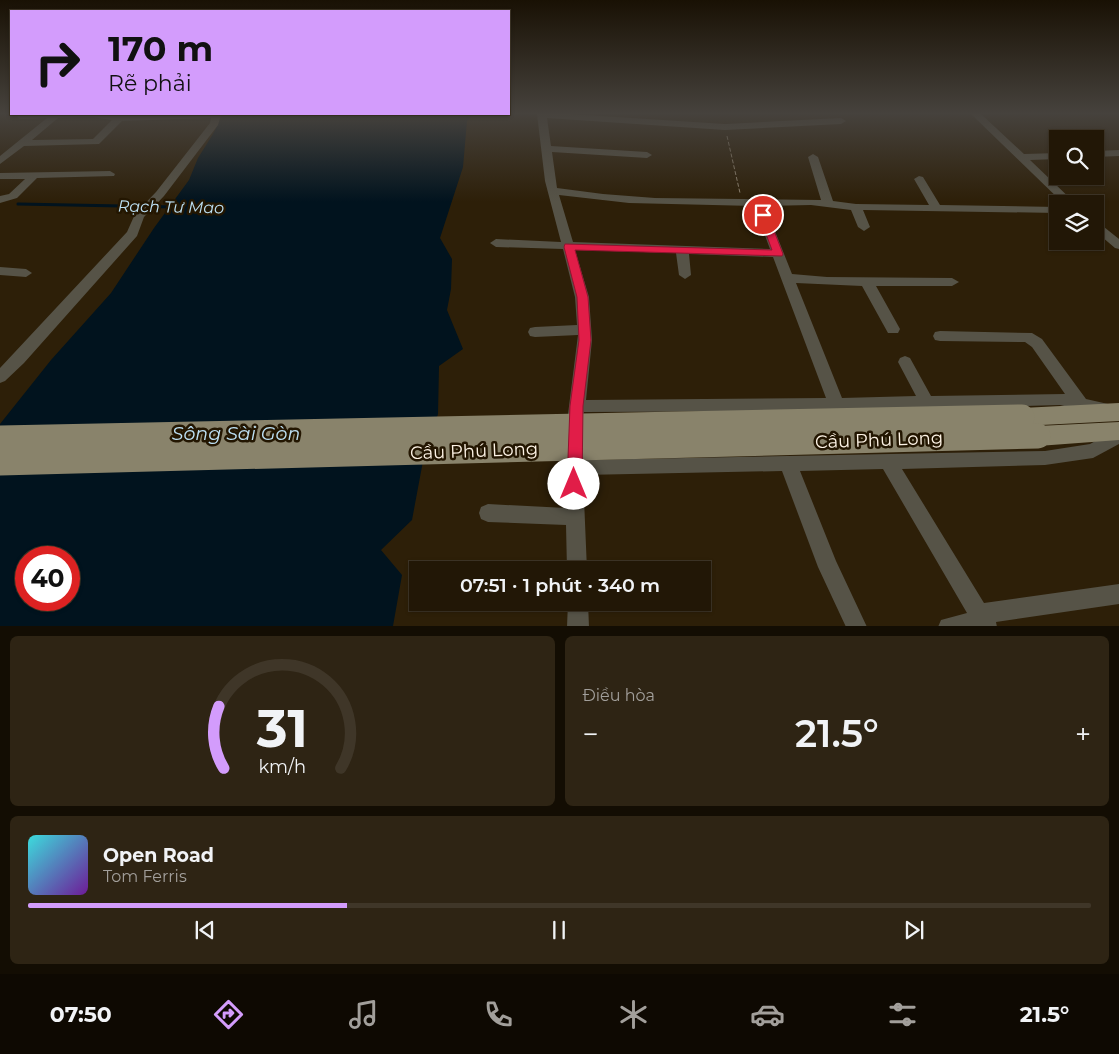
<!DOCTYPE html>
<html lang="vi">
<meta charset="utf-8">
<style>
:root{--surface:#221706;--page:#2e2414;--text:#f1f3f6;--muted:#a29f9b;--line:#3f3628;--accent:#d39cfc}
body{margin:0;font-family:Montserrat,sans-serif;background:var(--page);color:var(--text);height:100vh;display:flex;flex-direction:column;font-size:19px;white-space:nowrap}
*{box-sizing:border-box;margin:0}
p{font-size:16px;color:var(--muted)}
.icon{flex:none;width:28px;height:28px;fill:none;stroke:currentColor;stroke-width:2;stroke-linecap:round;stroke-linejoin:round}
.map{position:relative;height:626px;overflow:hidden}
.sheet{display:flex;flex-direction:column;gap:10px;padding:10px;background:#130d03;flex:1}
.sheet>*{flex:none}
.guide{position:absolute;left:10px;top:10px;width:500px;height:105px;border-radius:0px;box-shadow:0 1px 4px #0004,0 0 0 1px var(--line);background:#d39cfc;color:#111;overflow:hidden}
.tools{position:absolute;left:1049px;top:130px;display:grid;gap:10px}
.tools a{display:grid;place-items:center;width:55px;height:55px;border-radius:0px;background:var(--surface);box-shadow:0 1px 4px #0004,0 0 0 1px var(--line);font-size:25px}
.speed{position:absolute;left:15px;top:546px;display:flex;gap:10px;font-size:25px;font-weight:700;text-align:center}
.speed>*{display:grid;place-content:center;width:65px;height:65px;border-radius:50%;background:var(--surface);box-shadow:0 1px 4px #0004,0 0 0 1px var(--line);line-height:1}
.speed .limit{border:8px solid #d22;background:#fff;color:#111}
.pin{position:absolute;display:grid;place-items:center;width:42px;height:42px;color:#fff;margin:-21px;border:2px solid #fff;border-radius:50%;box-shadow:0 1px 5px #0007}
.me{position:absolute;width:55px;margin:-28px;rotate:0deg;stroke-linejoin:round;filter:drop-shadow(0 0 4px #0008)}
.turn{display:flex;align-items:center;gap:18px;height:105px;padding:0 15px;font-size:22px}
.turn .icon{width:65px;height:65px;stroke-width:2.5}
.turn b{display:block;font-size:35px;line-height:42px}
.big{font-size:38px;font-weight:600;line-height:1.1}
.sheet .widget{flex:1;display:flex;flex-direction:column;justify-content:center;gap:8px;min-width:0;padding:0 18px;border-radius:8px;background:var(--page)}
.sheet .dial{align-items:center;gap:0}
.dial svg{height:130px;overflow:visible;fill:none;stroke:var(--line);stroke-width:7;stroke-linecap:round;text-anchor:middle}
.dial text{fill:var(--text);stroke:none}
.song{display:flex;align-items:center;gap:15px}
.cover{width:60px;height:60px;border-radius:8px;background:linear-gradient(135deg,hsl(180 70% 55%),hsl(280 70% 35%))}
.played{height:5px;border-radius:2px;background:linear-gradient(90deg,var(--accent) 30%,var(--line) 30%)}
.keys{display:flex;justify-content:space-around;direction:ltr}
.heat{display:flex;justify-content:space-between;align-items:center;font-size:28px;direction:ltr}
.sheet .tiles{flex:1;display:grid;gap:10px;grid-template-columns:1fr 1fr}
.widget:last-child{grid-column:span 2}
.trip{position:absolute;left:409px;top:561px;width:302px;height:50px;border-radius:0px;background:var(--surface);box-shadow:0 1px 4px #0004,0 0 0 1px var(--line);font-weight:600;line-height:50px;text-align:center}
.menu{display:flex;height:80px;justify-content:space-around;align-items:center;background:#0e0902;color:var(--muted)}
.menu .icon{width:35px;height:35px}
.menu .selected{color:var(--accent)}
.menu b{font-size:22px;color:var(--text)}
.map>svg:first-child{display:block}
.water{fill:#01131e;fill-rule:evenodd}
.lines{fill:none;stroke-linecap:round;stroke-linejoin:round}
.stream{stroke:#01131e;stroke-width:3}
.path{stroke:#918572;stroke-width:1;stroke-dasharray:4 2;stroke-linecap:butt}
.minor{fill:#565347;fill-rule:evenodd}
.major{fill:#89836b;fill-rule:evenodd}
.major-bridge{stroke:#89836b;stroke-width:25}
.route{fill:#e11d48;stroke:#92132f}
.labels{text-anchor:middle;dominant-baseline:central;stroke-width:5;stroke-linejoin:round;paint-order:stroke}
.water-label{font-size:16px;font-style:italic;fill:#bde1f5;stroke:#231601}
.near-street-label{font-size:18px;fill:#fdf3e5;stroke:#231601}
.near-water-label{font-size:19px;font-style:italic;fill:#bde1f5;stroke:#231601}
</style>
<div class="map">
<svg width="1119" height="627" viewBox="0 0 1119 627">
<rect width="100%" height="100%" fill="#2d1f08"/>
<!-- water -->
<path class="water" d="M223 114H473L467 121 463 167 440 238 452 259 451 289 447 310 463 349 439 366 438 414 423 461 412 520 381 550 402 575 393 626 0 627V424L51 360 111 293 154 228 189 180 198 158 213 134ZM26 558H69V600H26Z"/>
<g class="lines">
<!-- stream -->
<path class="stream" d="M18 204 174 207"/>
<!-- path -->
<path class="path" d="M727 136 740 193"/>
<!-- minor -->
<path class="minor" d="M17 114H221L218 125 164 196 144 217 137 236 24 363 5 381 0 383V368L127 232 135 214 156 192 210 123 211 118 122 121 99 144 24 146 0 164V156L47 118 21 119 18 118ZM92 117 112 120 93 139 32 140 58 118Z
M537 114H569L725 124 841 118 846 121 841 124 725 130 547 118 551 146 647 152 652 155 647 158 552 152 557 188 603 194 655 198 821 200 808 157 813 154 818 157 833 201 856 204 929 205 914 179 919 176 923 177 940 205 1058 207V213L863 210 870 227 864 231 858 227 851 210 811 205 765 206 792 274 827 277 952 278 959 282 952 286H876L900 329 898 333H888L862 286 796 283 842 398 916 396 898 362 900 358 905 356 910 358 931 396 1065 394 1032 347 1025 342 940 341 935 340 933 336 935 332 940 331 1032 333 1042 339 1086 399 1108 404 1110 409 1108 414 1102 415 1060 405 837 411 584 412 582 419 576 421 570 419 568 414 578 335 535 337 530 336 528 332 530 328 535 327 577 325 575 297 563 249 496 247 490 243 496 239 561 242 545 181ZM559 195 629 203 754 206 770 249 573 242ZM575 250 676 253 679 275 685 279 691 275 689 254 773 257 826 398 586 400 592 340 589 297Z
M971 114H981L1024 154 1058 153V159L1030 160 1076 204H1064Z
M1119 150V156L1095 157V151Z
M110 171 115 174 114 176 37 178 17 198 0 203V196L9 194 25 179H0V173Z
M1095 221 1099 223 1119 239V249L1115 248 1095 231Z
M0 267 26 269 32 273 26 277 0 275Z
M1119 428V444L1093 458 1045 465 902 469 984 603 1119 584V604L996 622 997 627H938L941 620 967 613 883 469 800 471 836 561 867 627H846L818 567 782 471 583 475 587 570H567L566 525 488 522 481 519 479 513 481 507 488 504 566 508 565 458 568 453 574 451 580 453 583 460 1045 451 1090 444Z
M568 602H588L589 627H567Z"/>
<!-- major -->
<path class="major" d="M1119 403V421L1022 426 1014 423 1011 417 1014 411 1022 408Z
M1119 422V440L1038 446 1030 443 1027 436 1030 429 1038 426Z"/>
<!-- major-bridge -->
<path class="major-bridge" d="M0 438 1022 417
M0 463 1038 436"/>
</g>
<!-- sky -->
<linearGradient id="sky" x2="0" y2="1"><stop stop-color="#191104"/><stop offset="0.56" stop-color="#46423d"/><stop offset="1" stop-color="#46423d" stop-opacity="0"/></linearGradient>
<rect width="1119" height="202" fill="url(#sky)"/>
<!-- route -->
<path class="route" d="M763 212 768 215 783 254 782 256 575 250 588 297 591 340 583 406 582 484 580 489 574 491 569 489 567 484 570 406 579 340 577 297 564 247 565 244 772 250 759 215Z"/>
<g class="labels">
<!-- water labels -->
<g class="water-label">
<text transform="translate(171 207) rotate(1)">Rạch Tư Mao</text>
</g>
<!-- near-street labels -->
<g class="near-street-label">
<text transform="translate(879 440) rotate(-2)">Cầu Phú Long</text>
<text transform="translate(474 451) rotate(-2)">Cầu Phú Long</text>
</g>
<!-- near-water labels -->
<g class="near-water-label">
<text x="236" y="433">Sông Sài Gòn</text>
</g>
</g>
</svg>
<div class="tools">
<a><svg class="icon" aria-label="search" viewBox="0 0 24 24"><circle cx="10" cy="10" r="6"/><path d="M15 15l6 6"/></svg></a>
<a><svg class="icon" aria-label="layers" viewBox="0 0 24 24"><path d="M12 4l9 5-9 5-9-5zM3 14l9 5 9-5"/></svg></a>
</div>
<div class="speed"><div class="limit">40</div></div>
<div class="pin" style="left:763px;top:215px;background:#d93025"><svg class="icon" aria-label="arrive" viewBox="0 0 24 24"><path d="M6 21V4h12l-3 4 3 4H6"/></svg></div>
<svg class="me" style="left:574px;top:484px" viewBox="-20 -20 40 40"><circle r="19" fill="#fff"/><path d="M0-13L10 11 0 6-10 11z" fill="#e11d48"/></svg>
<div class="trip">07:51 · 1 phút · 340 m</div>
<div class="guide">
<div class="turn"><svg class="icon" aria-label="right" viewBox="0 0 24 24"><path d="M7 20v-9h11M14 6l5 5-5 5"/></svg><div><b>170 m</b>Rẽ phải</div></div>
</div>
</div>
<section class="sheet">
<div class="tiles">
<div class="widget dial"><svg viewBox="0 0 100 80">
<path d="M14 69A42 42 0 1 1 86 69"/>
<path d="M14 69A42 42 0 0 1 11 31" stroke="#d39cfc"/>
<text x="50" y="56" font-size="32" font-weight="700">31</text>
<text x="50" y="72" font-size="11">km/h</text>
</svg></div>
<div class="widget"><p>Điều hòa</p>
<div class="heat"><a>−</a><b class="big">21.5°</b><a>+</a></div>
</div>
<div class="widget">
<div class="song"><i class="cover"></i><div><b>Open Road</b><p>Tom Ferris</p></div></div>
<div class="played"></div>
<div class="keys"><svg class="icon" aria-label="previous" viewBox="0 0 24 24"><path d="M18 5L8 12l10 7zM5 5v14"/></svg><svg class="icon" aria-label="pause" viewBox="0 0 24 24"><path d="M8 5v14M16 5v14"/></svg><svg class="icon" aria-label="next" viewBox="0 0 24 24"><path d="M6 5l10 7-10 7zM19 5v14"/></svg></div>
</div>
</div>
</section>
<nav class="menu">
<b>07:50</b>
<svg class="icon selected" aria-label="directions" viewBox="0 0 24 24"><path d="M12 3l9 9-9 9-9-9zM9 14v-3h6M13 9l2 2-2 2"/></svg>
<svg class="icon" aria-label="music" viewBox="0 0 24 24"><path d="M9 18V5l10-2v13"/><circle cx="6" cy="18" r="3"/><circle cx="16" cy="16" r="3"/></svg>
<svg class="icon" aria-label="phone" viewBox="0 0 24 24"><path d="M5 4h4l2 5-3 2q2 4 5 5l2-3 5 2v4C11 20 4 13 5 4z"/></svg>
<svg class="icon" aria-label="climate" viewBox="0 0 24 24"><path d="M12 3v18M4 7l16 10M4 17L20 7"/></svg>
<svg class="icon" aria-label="car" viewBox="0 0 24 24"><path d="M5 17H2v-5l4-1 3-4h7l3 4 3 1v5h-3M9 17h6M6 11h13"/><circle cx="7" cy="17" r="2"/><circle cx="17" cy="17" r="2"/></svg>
<svg class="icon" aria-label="filters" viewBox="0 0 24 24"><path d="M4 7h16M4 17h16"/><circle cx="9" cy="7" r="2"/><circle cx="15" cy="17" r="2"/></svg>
<b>21.5°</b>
</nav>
